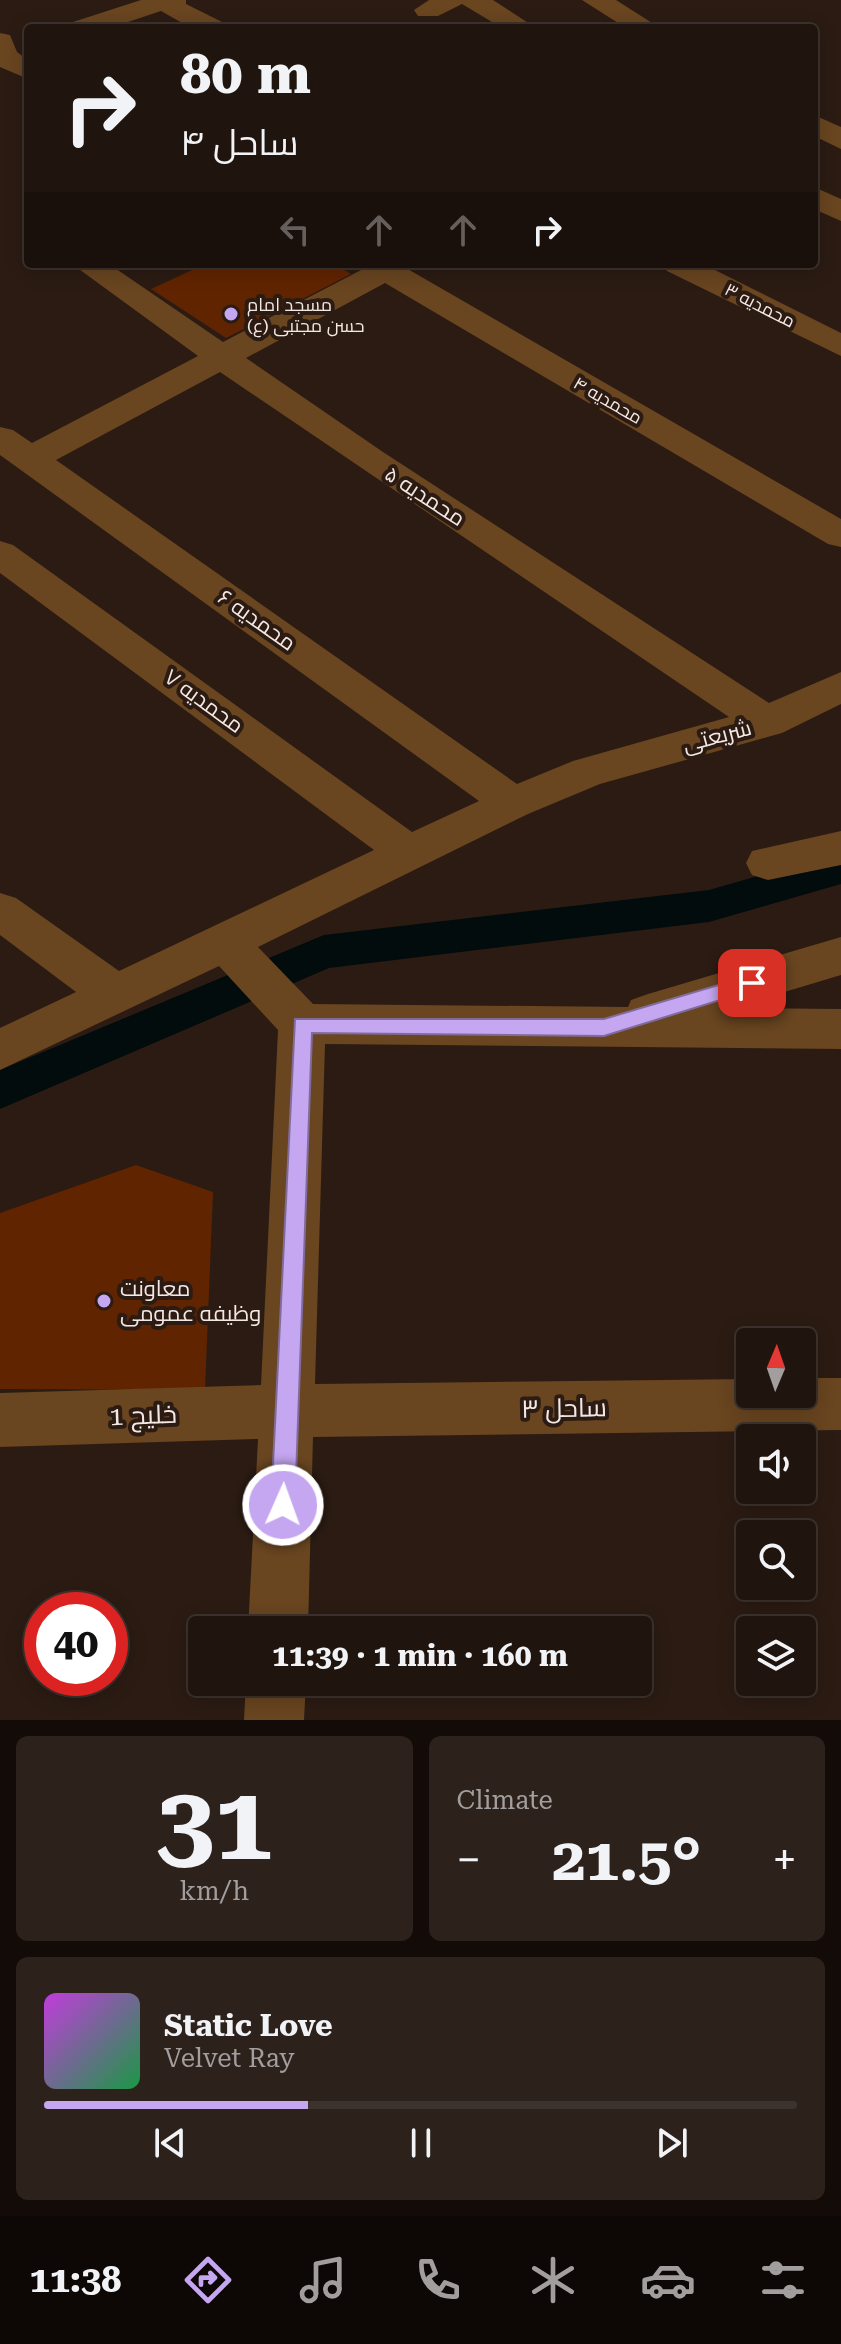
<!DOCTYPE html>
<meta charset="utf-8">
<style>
:root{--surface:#20140e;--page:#2d211c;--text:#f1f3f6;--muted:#a29e9e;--line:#3d332e;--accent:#c5a6f0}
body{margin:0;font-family:"Roboto Serif",Cairo,serif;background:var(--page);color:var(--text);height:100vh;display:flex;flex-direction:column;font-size:30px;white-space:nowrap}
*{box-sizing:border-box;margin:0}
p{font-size:26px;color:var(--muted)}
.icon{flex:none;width:44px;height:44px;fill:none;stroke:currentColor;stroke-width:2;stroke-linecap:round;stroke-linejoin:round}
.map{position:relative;height:1720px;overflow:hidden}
.details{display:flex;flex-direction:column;gap:16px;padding:16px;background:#120b08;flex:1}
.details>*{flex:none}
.guide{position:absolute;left:24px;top:24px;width:794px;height:244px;border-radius:8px;box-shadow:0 4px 20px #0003,0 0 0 2px var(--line);background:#20140e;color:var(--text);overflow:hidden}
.needle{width:52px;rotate:2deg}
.tools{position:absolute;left:736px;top:1328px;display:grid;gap:16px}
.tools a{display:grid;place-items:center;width:80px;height:80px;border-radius:8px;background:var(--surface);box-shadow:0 4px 20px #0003,0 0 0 2px var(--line);font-size:40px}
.speed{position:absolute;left:24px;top:1592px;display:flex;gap:16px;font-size:40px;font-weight:700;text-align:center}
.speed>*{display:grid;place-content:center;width:104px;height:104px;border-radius:50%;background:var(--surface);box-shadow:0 4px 20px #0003,0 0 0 2px var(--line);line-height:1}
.speed .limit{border:12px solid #d22;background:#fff;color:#111}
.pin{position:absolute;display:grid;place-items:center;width:68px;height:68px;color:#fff;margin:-34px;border-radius:16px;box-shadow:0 4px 12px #0006}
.me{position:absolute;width:88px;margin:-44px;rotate:2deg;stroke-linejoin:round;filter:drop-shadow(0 0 6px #0008)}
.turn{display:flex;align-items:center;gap:28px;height:168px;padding:0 24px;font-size:36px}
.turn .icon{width:104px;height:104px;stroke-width:2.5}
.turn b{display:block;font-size:56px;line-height:68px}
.lanes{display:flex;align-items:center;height:76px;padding:0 24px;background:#0003;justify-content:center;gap:40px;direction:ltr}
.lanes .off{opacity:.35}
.big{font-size:60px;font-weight:700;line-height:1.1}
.details .card{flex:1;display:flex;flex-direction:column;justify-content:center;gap:12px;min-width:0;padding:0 28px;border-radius:12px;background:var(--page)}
.details .dial{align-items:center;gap:0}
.dial b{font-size:104px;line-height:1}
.song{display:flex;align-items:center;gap:24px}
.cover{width:96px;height:96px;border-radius:12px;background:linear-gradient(135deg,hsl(290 70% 55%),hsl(140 70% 35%))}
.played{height:8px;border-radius:4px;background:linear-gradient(90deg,var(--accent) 35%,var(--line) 35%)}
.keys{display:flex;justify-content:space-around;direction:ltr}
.heat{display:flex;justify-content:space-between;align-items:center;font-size:44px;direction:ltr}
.details .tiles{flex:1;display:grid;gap:16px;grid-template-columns:1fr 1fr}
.card:last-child{grid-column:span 2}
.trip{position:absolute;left:188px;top:1616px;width:464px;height:80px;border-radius:8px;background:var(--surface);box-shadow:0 4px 20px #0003,0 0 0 2px var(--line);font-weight:700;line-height:80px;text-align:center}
.tab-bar{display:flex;height:128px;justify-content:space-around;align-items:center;background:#0d0806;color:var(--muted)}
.tab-bar .icon{width:56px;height:56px}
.tab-bar .on{color:var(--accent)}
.tab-bar b{font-size:36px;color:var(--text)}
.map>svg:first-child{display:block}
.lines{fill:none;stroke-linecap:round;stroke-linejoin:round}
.canal{fill:#020c0d;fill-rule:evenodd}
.building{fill:#612400}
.minor{fill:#694520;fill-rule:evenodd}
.route{fill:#c5a6f0;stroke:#806c9c;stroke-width:2}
.poi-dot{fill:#c5a6f0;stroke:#2b1b13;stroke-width:3}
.labels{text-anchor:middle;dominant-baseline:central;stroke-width:8;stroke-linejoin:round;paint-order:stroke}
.far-poi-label{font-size:18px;fill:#f4e8e3;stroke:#2b1b13;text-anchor:start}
.far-street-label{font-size:18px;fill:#f4e8e3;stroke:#2b1b13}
.street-label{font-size:22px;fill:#f4e8e3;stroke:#2b1b13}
.poi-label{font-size:22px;fill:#f4e8e3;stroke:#2b1b13;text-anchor:start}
.near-street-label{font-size:26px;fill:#f4e8e3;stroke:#2b1b13}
</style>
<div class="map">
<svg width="841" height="1720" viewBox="0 0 841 1720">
<rect width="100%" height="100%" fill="#2b1b13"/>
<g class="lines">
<!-- canal -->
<path class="canal" d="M841 852V884L709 922 329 968 0 1109V1070L324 935 709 890Z"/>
</g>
<!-- building -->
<path class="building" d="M205 264H334L351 274 226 338 151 289Z
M136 1165 213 1192 205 1390 0 1389V1213Z"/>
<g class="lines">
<!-- minor -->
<path class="minor" d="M141 0H186V4L222 22 226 28H191L161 11 110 28H69L73 22Z
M429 0H493L536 28H502L462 4 438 16H418L414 10Z
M582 0H616L660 28H626Z
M0 33 10 35 17 52 28 60V79L0 67Z
M814 115 841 127V149L814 136Z
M814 187 841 199V221L814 209Z
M72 264H109L223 342 363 269 360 264H399L841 519V547L828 544 385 283 246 358 383 452 769 703 841 672V704L782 733 600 784 528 814 258 947 313 1004 628 1007 631 1000 648 994 841 937V975L731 1008 841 1009V1049L325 1044 315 1384 750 1379V1394H802V1378H841V1430L313 1437 308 1630H248L258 1439 0 1447V1393L261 1385 278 1030 219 966 0 1070V1028L76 992 0 935V893L16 898 119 971 374 850 0 573V541L13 545 412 832 479 801 0 455V427L13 430 32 443 198 356ZM220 372 729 717 573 761 517 784 56 460Z
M662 264H703L841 333V356L667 271Z
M841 831V865L768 880 752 875 746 863 752 851Z
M246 1682H306L304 1720H244Z"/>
</g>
<!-- route -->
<path class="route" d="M752 975 759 977 762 983 759 988 604 1036 312 1033 295 1505 291 1513 283 1517 275 1513 271 1505 295 1019H604Z"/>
<!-- markers -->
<g class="poi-dot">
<circle cx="231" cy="314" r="8"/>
<circle cx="104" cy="1301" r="8"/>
</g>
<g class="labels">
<!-- far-poi labels -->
<g class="far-poi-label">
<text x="247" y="304">مسجد امام<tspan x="247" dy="21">حسن مجتبی (ع)</tspan></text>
</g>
<!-- far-street labels -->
<g class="far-street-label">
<text transform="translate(760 305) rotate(27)">محمدیه ۳</text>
<text transform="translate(608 400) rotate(30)">محمدیه ۴</text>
</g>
<!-- street labels -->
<g class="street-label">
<text transform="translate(425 496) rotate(33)">محمدیه ۵</text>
<text transform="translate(257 620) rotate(35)">محمدیه ۶</text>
<text transform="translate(204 701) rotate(36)">محمدیه ۷</text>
<text transform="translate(717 736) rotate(-15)">شریعتی</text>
</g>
<!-- poi labels -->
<g class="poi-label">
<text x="120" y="1288">معاونت<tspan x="120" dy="25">وظیفه عمومی</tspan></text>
</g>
<!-- near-street labels -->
<g class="near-street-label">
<text transform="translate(564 1408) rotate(-1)">ساحل ۳</text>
<text transform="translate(143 1415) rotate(-2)">خليج 1</text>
</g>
</g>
</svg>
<div class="tools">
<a><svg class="needle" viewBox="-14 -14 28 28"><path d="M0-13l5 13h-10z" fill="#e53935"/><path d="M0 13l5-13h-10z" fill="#a29e9e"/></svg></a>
<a><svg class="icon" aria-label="sound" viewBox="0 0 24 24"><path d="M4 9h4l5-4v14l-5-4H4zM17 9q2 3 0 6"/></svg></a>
<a><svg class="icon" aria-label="search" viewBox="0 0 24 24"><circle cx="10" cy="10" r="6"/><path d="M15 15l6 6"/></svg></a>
<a><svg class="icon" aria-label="layers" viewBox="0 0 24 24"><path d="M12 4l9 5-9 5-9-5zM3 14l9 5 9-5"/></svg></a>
</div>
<div class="speed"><div class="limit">40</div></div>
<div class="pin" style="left:752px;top:983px;background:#d93025"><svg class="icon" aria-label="arrive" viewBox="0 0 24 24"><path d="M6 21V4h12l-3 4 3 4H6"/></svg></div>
<svg class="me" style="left:283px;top:1505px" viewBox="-20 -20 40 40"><circle r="17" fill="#c5a6f0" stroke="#fff" stroke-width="3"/><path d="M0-11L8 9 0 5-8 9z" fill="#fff"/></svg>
<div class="trip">11:39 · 1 min · 160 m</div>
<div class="guide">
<div class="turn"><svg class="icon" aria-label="right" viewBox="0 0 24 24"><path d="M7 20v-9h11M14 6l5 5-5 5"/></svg><div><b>80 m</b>ساحل ۴</div></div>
<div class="lanes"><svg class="icon off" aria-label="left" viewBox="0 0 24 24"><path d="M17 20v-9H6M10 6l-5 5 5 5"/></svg><svg class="icon off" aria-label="ahead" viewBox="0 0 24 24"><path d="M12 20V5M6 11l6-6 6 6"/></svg><svg class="icon off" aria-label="ahead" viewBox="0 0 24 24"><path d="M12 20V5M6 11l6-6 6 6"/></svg><svg class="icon" aria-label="right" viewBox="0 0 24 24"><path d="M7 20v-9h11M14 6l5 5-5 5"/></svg></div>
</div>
</div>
<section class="details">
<div class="tiles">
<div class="card dial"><b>31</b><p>km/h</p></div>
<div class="card"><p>Climate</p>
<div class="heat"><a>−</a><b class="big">21.5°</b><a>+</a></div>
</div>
<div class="card">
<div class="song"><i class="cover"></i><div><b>Static Love</b><p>Velvet Ray</p></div></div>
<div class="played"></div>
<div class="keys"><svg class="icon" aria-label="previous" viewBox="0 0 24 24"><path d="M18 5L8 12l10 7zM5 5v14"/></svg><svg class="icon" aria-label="pause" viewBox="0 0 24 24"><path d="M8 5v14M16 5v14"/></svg><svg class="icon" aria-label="next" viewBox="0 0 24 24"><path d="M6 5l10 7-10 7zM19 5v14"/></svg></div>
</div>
</div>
</section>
<nav class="tab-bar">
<b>11:38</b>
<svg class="icon on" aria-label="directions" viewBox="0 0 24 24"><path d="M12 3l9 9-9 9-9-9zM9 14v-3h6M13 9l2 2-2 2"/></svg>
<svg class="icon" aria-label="music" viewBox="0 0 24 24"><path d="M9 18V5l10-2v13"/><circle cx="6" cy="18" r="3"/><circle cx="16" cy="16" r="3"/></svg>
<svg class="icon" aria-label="phone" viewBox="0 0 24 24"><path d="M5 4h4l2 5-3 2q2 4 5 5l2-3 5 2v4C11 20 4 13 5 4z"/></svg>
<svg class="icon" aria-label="climate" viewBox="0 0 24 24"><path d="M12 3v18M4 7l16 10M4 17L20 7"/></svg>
<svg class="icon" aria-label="car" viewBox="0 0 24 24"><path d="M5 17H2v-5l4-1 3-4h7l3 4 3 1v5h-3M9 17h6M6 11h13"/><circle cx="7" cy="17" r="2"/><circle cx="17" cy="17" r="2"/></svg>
<svg class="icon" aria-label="filters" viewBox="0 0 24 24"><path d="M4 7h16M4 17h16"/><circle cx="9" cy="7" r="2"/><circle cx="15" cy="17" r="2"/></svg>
</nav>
